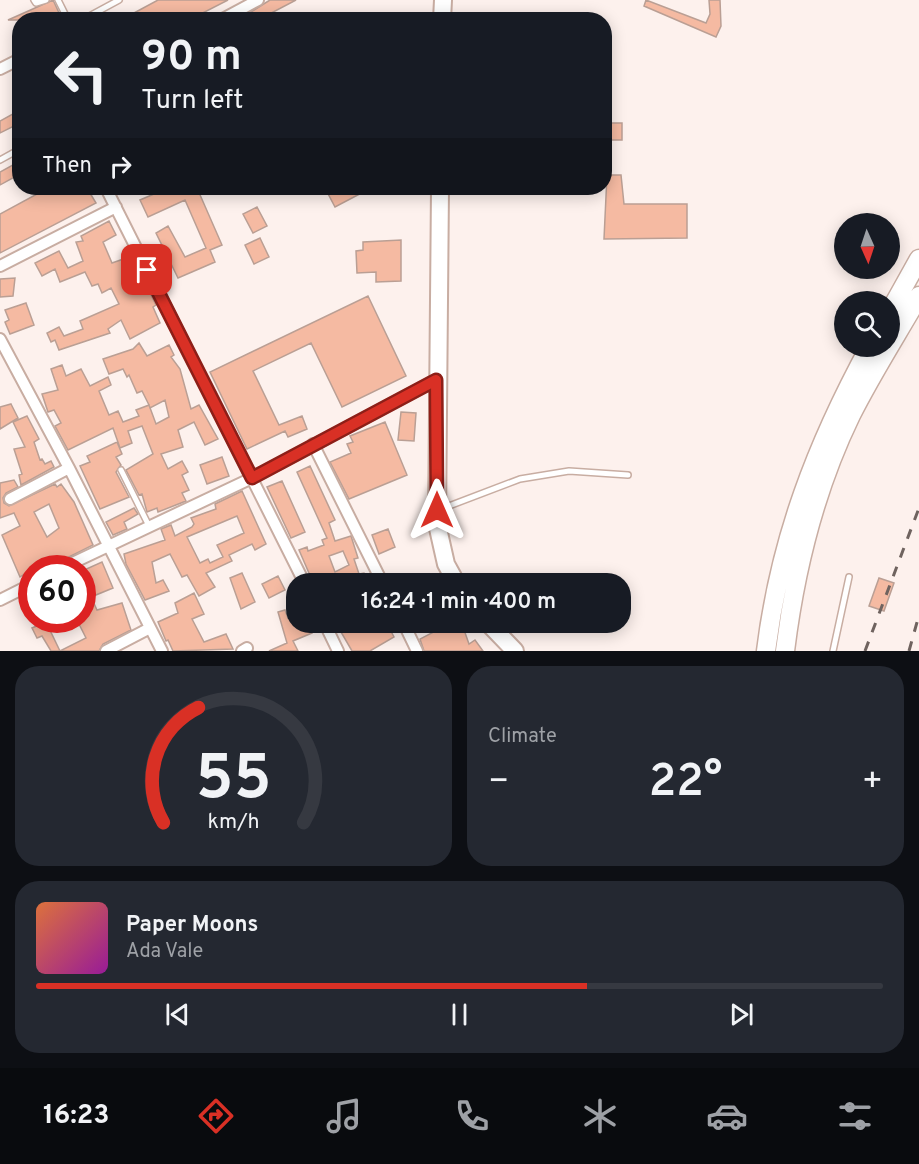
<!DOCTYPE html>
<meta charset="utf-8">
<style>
:root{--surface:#171b24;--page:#242831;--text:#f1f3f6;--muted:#9ea1a6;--line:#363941;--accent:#d93025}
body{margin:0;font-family:Overpass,sans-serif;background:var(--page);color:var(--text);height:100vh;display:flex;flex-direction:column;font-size:22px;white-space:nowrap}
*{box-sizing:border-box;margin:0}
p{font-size:20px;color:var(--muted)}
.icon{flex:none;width:33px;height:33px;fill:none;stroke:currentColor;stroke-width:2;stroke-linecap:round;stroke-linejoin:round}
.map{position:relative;height:651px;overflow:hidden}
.panel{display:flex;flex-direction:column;gap:15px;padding:15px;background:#0d0f14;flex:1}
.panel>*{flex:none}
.hud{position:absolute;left:12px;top:12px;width:600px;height:183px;border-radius:24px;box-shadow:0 3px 15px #0003;background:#171b24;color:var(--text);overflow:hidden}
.needle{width:39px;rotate:177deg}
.controls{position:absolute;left:834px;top:213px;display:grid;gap:12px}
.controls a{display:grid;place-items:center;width:66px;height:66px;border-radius:50%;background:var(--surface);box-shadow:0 3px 15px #0003;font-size:30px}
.speed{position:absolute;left:18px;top:555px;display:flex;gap:12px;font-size:30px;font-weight:700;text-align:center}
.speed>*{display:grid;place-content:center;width:78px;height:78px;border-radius:50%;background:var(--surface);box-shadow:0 3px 15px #0003;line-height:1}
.speed .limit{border:9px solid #d22;background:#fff;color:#111}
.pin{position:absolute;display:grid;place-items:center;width:51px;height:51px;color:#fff;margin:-26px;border-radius:12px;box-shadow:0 3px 9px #0006}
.me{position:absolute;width:66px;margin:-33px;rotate:0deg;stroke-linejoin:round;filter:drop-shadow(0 0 4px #0008)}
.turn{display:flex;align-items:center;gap:21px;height:126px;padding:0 30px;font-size:27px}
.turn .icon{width:78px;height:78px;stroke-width:2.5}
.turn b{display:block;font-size:42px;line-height:51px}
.then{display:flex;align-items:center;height:57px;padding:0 30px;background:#0003;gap:12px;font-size:22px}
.big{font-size:45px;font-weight:600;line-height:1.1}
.panel .tile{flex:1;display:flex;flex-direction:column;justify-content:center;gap:9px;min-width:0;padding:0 21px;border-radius:24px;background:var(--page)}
.panel .dial{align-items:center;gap:0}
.dial svg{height:156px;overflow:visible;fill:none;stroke:var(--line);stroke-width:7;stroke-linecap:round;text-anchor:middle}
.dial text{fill:var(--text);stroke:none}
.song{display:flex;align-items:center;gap:18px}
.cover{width:72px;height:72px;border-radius:9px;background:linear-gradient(135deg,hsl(20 70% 55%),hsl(300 70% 35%))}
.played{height:6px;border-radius:3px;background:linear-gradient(90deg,var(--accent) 65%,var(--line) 65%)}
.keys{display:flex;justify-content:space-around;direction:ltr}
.heat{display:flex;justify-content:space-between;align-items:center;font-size:33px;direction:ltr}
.panel .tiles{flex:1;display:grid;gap:15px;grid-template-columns:1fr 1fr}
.tile:last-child{grid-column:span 2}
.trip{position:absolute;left:286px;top:573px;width:345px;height:60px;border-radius:24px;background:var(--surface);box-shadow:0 3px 15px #0003;font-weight:600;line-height:60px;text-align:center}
.menu{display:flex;height:96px;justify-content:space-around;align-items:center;background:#090b0e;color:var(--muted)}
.menu .icon{width:42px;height:42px}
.menu .current{color:var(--accent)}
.menu b{font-size:27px;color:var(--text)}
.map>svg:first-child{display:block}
.building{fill:#f5baa2;stroke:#ba9f94;stroke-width:1.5;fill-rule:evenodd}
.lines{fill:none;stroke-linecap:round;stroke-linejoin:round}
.service-casing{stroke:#c8ada2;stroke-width:8}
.minor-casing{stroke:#c8ada2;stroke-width:14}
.primary-casing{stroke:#c8ada2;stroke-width:20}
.trunk-casing{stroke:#c8ada2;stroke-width:21}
.service{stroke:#fff;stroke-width:5}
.minor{stroke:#fff;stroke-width:10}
.primary{stroke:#fff;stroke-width:16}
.trunk{stroke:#fff;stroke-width:18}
.rail{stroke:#6f635f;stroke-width:3;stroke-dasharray:10 10;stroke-linecap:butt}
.route-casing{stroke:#8d1f18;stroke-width:15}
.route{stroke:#d93025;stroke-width:10}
</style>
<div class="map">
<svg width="919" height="651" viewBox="0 0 919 651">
<rect width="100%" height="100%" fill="#fdf1ed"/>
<!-- building -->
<path class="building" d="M53 0 60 15 51 20H8Z
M158 0H228L191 19 190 16 183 20H121Z
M270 0H296L258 20H238Z
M646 0 706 23 710 14 709 0H720L721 26 716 37 644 6Z
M20 110V123L0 133V121Z
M604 123H622V140H604Z
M20 161V174L0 185V172Z
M607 175H621L624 204H687V238L604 239Z
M48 188H87L96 203 0 253V214Z
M168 188H197L222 245 210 250 215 262 178 278 156 233 168 226 185 257 206 248 185 200 148 217 140 200Z
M325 188H371L335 207Z
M257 207 267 226 253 233 243 214Z
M109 221 116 235 103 242 112 263 132 256 156 305 153 307 160 323 130 339 121 320 108 329 110 333 59 350 55 340 51 342 47 333 59 327 64 336 83 329 80 321 119 304 111 288 102 293 98 284 92 286 85 272 60 282 55 269 42 276 35 263 59 251 68 268 83 261 76 242 83 241 81 236Z
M260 238 269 257 254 264 245 245Z
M401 240V281L376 282V272L357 273 356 251 363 250V242Z
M15 278 13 296 0 297V279Z
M368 296 406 376 342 407 311 343 253 371 279 425 302 416 307 429 288 437 285 431 247 449 210 372Z
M26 303 34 325 10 334 5 322 9 320 5 310Z
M139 343 147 356 169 345 174 355 171 357 180 369 191 409 199 405 218 439 205 445 194 422 178 430 183 447 161 454 168 469 182 461 188 472 182 475 189 490 182 493 186 501 158 512 157 508 147 512 142 494 139 495 126 470 153 454 142 426 128 431 132 443 120 448 113 428 68 450 55 426 61 423 54 410 48 412 42 394 58 390 51 369 62 365 66 376 81 369 90 386 108 377 111 385 99 391 109 415 118 411 123 422 139 416 136 410 149 405 142 391 137 393 129 375 127 377 123 369 109 374 103 359 133 349ZM165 400 169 417 156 424 149 405 150 408Z
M11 404 18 418 0 429V407Z
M401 412 416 413 414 441 398 440Z
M27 416 39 439 34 442 40 460 42 459 45 464 51 461 54 467 21 485 19 475 22 474 14 449 25 447 13 422Z
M385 422 407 475 349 499 330 462 351 453 347 444 353 442 350 436Z
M117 442 122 454 116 457 121 465 116 472 129 497 100 509 80 466 90 462 87 456Z
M222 457 229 476 207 484 200 465Z
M310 466 335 520 329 523 335 541 351 536 358 558 354 559 359 574 364 573 367 581 321 584 318 578 312 580 299 550 307 547 308 551 324 545 322 540 327 538 297 472ZM343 551 349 565 335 572 329 556Z
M14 480 18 487 6 493 3 498 4 503 9 506 55 484 57 487 61 484 74 502 93 545 51 566 49 561 35 567 20 577 2 535 20 526 14 513 0 518V483ZM49 504 59 528 47 537 34 512Z
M282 481 305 532 291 538 267 487Z
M242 491 266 544 255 550 252 544 229 555 232 561 206 573 215 587 199 596 187 575 182 577 170 554 152 562 156 583 163 580 169 591 145 600 126 564 124 554 165 540 161 529 171 525 175 536 192 527 194 524 191 518 216 509 215 504ZM237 516 244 533 217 545 223 557 210 563 208 559 200 563 187 537Z
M134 508 138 514 124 522 127 529 113 535 106 522Z
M388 529 395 547 379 554 372 535Z
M102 562 113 588 91 597 97 610 122 603 131 630 103 644 99 651H51L42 636 37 638 32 628 46 622 60 651 86 638 78 622 82 620V576L86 574 84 570Z
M242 573 255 602 241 609 230 578Z
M278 576 285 590 269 598 262 584Z
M879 578 894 583 884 611 869 606Z
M194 593 204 614 192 619 204 642 226 634 233 649 173 651 168 640 166 641 158 622 178 613 175 603Z
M285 610 288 618 295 616 297 622H308L312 633 293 641 298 651H269L287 643 278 612Z
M361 622H386L394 637 370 651H352L341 632Z
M462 624 469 644 475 640 483 651H424L420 639 445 626 447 629Z"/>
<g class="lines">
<defs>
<path id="service" d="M34 0 36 3 46 0
M58 0 68 20
M82 20 119 0
M0 160 20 149
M121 470 149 526
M441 509 520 479 569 471 628 475
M833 651 849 577"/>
<path id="minor" d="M221 20 258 0
M0 69 20 59
M106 188 305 584
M0 266 116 207
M0 339 69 468 162 651
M313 444 383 584
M10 499 69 468
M62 568 252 478 436 380
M0 600 32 584
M324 622 338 651
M403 622 417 651
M106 651 150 628
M242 651 247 648"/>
<path id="primary" d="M442 20 443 0
M440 188 437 524 446 564 457 584
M487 622 515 651"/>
<path id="trunk" d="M890 311 919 259
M766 651C780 539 816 445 870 346
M785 651C795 570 815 489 851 415 871 375 896 336 919 296"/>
</defs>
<!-- service casing -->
<use href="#service" class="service-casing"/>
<!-- minor casing -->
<use href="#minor" class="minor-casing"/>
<!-- primary casing -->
<use href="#primary" class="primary-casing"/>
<!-- trunk casing -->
<use href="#trunk" class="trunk-casing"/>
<!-- service -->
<use href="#service" class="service"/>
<!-- minor -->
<use href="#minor" class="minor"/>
<!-- primary -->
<use href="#primary" class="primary"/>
<!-- trunk -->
<use href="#trunk" class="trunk"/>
<!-- rail -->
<path class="rail" d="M865 651 919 508
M909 651 919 615"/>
</g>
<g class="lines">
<defs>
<path id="route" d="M147 270 252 478 436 380 437 510"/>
</defs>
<!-- route casing -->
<use href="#route" class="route-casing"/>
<!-- route -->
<use href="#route" class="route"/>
</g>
</svg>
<div class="controls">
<a><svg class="needle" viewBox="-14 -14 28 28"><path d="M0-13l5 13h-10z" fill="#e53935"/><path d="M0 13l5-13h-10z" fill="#9ea1a6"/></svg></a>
<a><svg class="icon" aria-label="search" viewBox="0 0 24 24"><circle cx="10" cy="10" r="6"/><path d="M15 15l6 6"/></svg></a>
</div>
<div class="speed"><div class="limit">60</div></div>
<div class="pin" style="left:147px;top:270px;background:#d93025"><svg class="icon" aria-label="arrive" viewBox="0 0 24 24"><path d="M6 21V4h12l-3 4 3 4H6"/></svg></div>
<svg class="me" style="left:437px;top:510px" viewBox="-20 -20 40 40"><path d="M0-17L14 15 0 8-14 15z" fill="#d93025" stroke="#fff" stroke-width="4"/></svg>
<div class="trip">16:24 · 1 min · 400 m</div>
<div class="hud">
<div class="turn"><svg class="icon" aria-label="left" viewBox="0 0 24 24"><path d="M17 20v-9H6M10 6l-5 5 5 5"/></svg><div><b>90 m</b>Turn left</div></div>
<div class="then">Then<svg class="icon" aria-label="right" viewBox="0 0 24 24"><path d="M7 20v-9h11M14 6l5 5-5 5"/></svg></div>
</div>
</div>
<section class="panel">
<div class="tiles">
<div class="tile dial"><svg viewBox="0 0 100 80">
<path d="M14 69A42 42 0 1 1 86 69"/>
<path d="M14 69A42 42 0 0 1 32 10" stroke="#d93025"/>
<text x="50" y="56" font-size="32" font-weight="700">55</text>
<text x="50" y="72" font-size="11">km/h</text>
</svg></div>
<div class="tile"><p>Climate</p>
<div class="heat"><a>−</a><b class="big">22°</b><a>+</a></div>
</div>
<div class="tile">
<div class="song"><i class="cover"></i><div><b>Paper Moons</b><p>Ada Vale</p></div></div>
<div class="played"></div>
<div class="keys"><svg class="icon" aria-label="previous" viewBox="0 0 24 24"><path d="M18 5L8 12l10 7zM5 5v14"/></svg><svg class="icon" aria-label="pause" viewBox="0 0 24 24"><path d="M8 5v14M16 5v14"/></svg><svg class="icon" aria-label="next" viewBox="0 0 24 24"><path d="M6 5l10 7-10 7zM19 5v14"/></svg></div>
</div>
</div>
</section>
<nav class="menu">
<b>16:23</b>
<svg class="icon current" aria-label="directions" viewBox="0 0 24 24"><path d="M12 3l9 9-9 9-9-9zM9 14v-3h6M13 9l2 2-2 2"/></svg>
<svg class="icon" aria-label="music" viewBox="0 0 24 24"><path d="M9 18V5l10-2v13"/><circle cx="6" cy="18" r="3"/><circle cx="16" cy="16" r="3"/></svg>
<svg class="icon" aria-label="phone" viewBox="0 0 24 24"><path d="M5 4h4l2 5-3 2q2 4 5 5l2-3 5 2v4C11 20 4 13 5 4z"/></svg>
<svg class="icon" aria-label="climate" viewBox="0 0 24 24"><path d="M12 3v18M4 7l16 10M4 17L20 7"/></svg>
<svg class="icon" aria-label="car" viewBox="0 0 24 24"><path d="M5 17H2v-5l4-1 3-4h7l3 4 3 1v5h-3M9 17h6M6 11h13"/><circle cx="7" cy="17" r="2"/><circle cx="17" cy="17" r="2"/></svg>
<svg class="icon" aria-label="filters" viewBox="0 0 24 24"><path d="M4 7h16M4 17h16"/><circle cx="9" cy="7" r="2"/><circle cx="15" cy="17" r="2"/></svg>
</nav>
